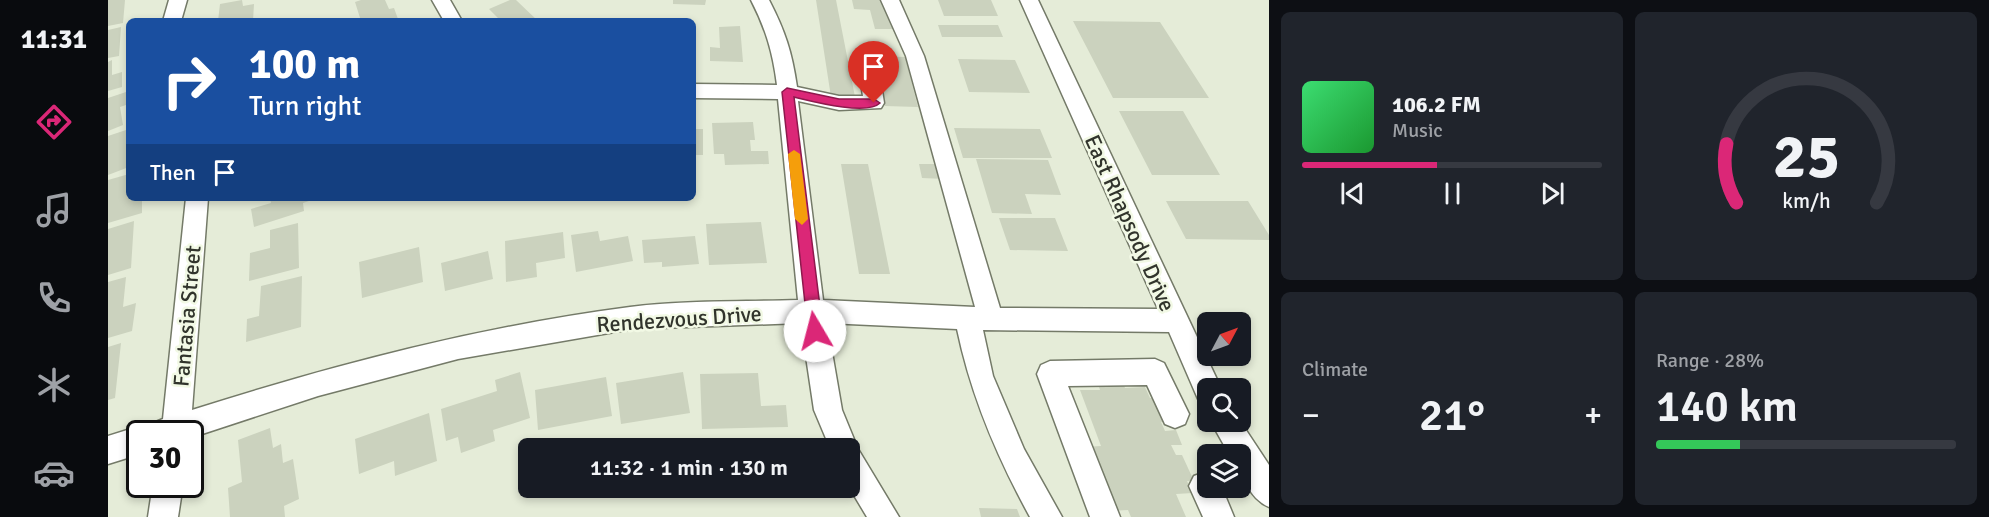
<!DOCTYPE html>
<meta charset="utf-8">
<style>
:root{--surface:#171b24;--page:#20242c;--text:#f1f3f6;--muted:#9ea1a6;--line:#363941;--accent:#db2777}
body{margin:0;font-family:Signika,sans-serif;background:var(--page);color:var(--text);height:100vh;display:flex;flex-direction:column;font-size:22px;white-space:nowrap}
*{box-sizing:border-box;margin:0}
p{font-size:20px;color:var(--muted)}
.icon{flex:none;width:33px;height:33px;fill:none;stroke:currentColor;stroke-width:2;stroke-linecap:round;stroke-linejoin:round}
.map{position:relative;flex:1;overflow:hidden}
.sheet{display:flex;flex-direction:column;gap:12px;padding:12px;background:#0d0f14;width:720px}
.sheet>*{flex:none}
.guide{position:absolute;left:18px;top:18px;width:570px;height:183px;border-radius:9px;box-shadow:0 3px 9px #0003;background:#1a4fa0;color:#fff;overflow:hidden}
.needle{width:39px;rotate:49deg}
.tools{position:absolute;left:1089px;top:312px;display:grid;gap:12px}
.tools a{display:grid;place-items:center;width:54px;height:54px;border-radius:9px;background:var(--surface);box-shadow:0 3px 9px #0003;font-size:30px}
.speed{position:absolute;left:18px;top:420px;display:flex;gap:12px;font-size:30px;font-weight:700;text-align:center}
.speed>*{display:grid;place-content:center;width:78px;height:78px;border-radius:50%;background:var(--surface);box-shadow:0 3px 9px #0003;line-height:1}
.speed .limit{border:3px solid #111;border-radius:9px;background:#fff;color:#111}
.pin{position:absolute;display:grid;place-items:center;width:51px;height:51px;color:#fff;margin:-62px -26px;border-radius:50% 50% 50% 0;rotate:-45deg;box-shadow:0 0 6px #0007}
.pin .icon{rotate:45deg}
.me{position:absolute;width:66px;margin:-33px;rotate:352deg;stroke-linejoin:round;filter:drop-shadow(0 0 4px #0008)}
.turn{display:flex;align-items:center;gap:21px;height:126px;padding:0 24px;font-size:27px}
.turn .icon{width:78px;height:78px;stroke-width:2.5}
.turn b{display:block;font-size:42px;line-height:51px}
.then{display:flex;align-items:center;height:57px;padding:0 24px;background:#0003;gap:12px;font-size:22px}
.big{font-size:45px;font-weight:600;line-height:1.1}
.sheet .tile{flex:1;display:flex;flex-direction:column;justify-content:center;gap:9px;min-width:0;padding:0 21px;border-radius:9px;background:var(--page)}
.sheet .dial{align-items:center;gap:0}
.dial svg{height:156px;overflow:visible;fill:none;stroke:var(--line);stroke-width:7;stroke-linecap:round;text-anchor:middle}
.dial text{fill:var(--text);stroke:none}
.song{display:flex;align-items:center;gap:18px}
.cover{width:72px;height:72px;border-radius:9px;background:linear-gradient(135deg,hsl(140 70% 55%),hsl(130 70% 35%))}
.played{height:6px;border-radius:3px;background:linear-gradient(90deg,var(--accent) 45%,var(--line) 45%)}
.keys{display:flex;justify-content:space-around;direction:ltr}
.heat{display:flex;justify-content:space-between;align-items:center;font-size:33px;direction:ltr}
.charge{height:9px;border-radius:4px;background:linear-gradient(90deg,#34c759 28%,var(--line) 0)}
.sheet .tiles{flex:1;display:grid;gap:12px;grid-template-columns:repeat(2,1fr)}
.trip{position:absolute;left:410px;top:438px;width:342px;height:60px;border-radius:9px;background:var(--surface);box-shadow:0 3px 9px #0003;font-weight:600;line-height:60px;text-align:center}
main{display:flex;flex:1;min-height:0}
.tabs{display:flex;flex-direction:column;width:108px;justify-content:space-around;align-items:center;background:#090b0e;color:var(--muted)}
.tabs .icon{width:42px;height:42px}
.tabs .active{color:var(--accent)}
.tabs b{font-size:27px;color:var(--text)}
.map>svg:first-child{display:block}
.building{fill:#cbd2be}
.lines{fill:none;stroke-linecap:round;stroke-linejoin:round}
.minor-casing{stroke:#747a68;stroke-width:3}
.minor{fill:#fff;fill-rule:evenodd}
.route{fill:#db2777;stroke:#8e194d;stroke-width:1.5}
.slow{fill:#f59e0b}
.labels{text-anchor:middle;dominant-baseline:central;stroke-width:5;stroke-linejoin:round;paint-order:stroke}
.street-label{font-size:22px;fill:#31342c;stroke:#f2f9e5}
</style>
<main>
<nav class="tabs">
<b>11:31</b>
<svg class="icon active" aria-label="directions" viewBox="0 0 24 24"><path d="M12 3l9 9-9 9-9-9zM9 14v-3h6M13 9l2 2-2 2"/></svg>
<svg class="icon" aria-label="music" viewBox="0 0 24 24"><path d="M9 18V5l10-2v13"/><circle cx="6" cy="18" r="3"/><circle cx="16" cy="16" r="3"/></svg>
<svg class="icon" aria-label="phone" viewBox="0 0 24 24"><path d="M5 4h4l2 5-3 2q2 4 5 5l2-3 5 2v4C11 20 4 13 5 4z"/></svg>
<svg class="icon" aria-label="climate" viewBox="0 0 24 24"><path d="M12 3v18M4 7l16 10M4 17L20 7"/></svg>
<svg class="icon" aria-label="car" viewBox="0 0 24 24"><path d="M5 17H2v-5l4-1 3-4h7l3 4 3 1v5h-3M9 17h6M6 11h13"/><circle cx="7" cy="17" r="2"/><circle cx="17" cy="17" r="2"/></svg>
</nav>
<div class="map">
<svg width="1161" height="517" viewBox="0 0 1161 517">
<rect width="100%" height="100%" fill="#e5ecd8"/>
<!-- building -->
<path class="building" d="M0 0H17L15 23 0 26Z
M134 0 135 6 146 4 145 21H110L112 4Z
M253 0H277L281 9 286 8 290 19 253 21 247 2Z
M402 0H408L430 21H393L381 9Z
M565 0H598L597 5 565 4Z
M708 0H728L747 97H723Z
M744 0H779L787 29H767L762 10 746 9Z
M830 0H883L890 16H836Z
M965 21 1052 22 1101 98H1005Z
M830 25H890L895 37H834Z
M632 26 635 62 602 61V47L612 48 611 27Z
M13 27 11 56 0 58V30Z
M765 56 797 57 810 107 777 106Z
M850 59 907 60 922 93 861 92Z
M4 60V75L14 72V87L0 91V62Z
M21 91V104L12 107 15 125 0 131V98Z
M1011 111H1075L1112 175H1044Z
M645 122 647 140H642L643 151H660L661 164 617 165 616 154H606L604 123Z
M846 128 932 129 944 158H855Z
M21 129V167L0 175V136Z
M585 129H595V155H585Z
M868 159 940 160 953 195 917 194 924 214 884 213Z
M733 164H760L782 274H751Z
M811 164H833L837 179 814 178Z
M21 174V198H34V213L0 223V180Z
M162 198H210L195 203 196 211 146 227 143 209 163 203Z
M1058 201H1140L1161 235V240L1078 239Z
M891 218H947L960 251 902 250Z
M26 221 23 268 0 275V229Z
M653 222 659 263 601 265 598 224Z
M190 223 191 268 141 281 142 253 162 248V230Z
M490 231 492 241 520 236 525 261 468 272 463 235Z
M455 232 457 258 428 263 429 277 398 282 397 241Z
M587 236 591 264 554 267V262L536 263 534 240Z
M311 247 315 282 254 298 251 262Z
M380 251 385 279 337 291 333 263Z
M194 276 193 327 138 342 139 319 151 316 153 286Z
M18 277 15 307 28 303 24 331 0 338V282Z
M13 343 7 398 0 400V347Z
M412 372 422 418 385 430 387 441 353 453 350 437 338 441 333 409 389 391 387 380Z
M575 372 582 413 513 424 508 383Z
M650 373 653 406 678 405 680 427 594 429 592 374Z
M498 377 504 416 430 430 427 390Z
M1015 383 1017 388 1037 387 1042 398H1048L1059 422H1053L1057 431 1068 430 1074 445H1063L1068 455H1074L1086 481H1079L1085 493 1068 494 1078 517H1023L1020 510 1001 511 977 447 993 446 972 390H992L990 384Z
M321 413 329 461 287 476 286 461 251 474 247 439Z
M162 428 165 448 173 444 175 463 185 459 191 499 176 506 177 517H122L120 488 134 482 130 440Z
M871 508 909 509 912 517H873Z"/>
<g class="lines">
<defs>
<path id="minor" d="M61 0H79L73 21H55Z
M324 0H342L354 21H336Z
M643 0H661C677 31 684 52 689 87L731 96H755L749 58 752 54H766L769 58 776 103 773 108 731 110 690 101 715 300 867 307 798 56 773 0H791L816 56 892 308 1050 309 912 0H930L1113 388H1100V403L1090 399 1061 332 875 330 885 376 916 449 954 517H922C889 457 863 396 849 329L719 323 734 410 750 449 791 517H759L741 487V448H722L706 410 693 323 524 329 350 359 210 396 82 438V434H32V454L0 464V436L32 426 41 429 43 424 55 419 78 198H100L84 410C229 364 370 327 522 307 577 300 635 302 690 300L670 99 585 98V84L669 85C665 53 658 29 643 0Z
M1047 359 1056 363 1081 414 1077 424 1067 428 1057 424 1039 385 960 386 1012 517H982L929 374 933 365 942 361Z
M1132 421 1161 465V507C1141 498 1132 475 1132 454H1121L1103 422Z
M1100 471V488H1114L1126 517H1095L1081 486 1086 476Z
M45 484H75L70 517H40Z"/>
</defs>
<!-- minor casing -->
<use href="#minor" class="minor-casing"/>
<!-- minor -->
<use href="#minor" class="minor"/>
</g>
<!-- route -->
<path class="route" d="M679 88 731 99H766L772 103C759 116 703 101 686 97L715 331 707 337 700 331 674 92Z"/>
<!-- slow -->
<path class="slow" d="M686 150 692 154 700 219 694 225 687 219 680 154Z"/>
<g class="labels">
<!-- street labels -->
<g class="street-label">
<text transform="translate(1022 223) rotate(66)">East Rhapsody Drive</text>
<text transform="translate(79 316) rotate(-85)">Fantasia Street</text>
<text transform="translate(571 319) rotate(-4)">Rendezvous Drive</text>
</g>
</g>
</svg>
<div class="tools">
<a><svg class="needle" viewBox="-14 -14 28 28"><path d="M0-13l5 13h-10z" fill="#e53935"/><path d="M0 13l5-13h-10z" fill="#9ea1a6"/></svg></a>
<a><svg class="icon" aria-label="search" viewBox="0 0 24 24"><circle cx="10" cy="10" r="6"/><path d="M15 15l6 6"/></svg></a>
<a><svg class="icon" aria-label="layers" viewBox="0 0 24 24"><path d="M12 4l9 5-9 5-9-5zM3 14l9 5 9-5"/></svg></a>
</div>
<div class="speed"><div class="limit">30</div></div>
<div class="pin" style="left:766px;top:103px;background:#d93025"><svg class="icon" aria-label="arrive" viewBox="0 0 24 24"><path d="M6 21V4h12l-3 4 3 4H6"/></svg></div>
<svg class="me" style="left:707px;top:331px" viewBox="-20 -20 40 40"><circle r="19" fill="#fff"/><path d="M0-13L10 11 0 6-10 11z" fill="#db2777"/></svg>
<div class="trip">11:32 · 1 min · 130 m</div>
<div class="guide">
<div class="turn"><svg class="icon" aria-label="right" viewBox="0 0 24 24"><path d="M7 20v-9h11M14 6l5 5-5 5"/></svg><div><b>100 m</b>Turn right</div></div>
<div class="then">Then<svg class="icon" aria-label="arrive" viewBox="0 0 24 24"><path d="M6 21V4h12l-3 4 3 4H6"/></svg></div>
</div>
</div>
<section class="sheet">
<div class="tiles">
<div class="tile">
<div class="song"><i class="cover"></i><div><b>106.2 FM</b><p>Music</p></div></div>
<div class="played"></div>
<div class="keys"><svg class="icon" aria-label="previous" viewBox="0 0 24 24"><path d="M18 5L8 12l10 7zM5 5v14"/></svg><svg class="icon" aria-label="pause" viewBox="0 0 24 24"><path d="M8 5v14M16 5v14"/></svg><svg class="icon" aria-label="next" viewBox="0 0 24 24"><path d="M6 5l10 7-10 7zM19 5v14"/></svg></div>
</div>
<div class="tile dial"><svg viewBox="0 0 100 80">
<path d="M14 69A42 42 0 1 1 86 69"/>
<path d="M14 69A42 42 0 0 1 9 39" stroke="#db2777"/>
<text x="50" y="56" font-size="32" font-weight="700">25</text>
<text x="50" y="72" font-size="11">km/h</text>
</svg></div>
<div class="tile"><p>Climate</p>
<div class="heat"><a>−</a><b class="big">21°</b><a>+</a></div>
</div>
<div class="tile"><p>Range · 28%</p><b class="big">140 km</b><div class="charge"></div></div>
</div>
</section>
</main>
